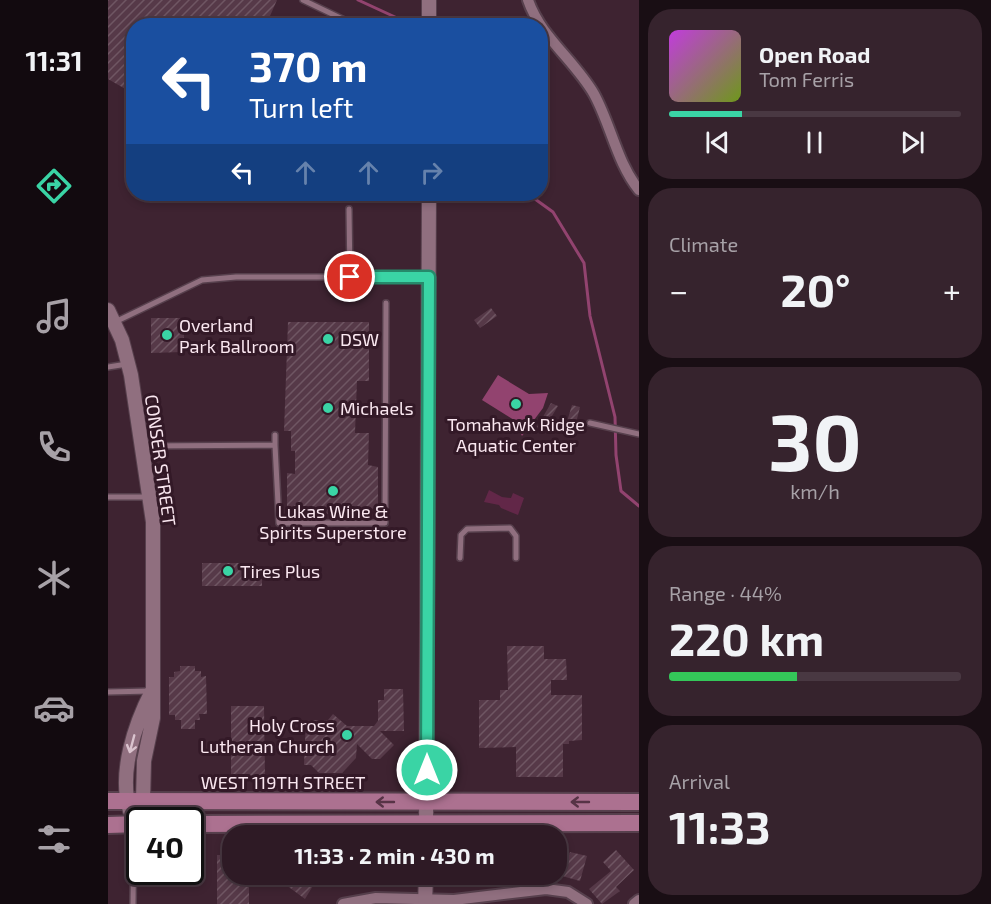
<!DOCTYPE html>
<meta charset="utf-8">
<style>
:root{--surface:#2e1a25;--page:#36232d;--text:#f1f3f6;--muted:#a7a1a7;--line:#493842;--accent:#3ad4a5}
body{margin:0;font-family:"Exo 2",sans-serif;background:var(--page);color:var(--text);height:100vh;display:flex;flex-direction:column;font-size:22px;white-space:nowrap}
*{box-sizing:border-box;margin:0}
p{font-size:20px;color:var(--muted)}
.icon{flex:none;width:33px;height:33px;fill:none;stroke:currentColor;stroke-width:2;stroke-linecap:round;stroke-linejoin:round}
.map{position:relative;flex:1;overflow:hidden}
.panel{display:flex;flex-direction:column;gap:9px;padding:9px;background:#190e14;width:352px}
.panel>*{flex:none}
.banner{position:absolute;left:18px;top:18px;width:422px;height:183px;border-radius:24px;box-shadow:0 3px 9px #0003,0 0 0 2px var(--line);background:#1a4fa0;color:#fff;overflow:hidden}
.speed{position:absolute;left:18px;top:807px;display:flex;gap:12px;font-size:30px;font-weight:700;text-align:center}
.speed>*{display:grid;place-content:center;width:78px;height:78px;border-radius:50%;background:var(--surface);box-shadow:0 3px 9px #0003,0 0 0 2px var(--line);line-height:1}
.speed .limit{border:3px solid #111;border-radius:9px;background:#fff;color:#111}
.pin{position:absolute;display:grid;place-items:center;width:51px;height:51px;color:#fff;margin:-26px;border:3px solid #fff;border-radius:50%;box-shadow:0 2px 6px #0007}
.me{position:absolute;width:66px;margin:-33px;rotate:0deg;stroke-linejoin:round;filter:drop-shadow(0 0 4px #0008)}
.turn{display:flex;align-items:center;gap:21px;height:126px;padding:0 24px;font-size:27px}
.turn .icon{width:78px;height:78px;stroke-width:2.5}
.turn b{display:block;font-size:42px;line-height:51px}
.lanes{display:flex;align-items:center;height:57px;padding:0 24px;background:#0003;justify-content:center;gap:30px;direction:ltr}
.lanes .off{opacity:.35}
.big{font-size:45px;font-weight:700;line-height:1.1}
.panel .widget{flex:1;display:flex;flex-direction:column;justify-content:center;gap:9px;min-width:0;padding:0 21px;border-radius:24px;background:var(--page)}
.panel .dial{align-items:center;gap:0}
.dial b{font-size:78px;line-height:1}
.song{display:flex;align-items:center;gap:18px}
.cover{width:72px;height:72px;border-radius:9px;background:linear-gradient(135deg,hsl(290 70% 55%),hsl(80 70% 35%))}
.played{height:6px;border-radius:3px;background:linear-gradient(90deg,var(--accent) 25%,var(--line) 25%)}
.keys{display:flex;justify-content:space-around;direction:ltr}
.heat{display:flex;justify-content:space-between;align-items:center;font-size:33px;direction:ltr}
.charge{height:9px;border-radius:4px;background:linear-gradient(90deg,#34c759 44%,var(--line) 0)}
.trip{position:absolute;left:114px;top:825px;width:345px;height:60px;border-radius:24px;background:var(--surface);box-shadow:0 3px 9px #0003,0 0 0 2px var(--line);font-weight:700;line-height:60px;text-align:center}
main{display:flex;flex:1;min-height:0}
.tab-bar{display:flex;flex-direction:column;width:108px;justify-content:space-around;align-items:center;background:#120a0f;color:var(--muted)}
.tab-bar .icon{width:42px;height:42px}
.tab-bar .current{color:var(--accent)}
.tab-bar b{font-size:27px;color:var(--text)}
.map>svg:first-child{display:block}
.pitch{fill:#622748}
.water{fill:#92436f}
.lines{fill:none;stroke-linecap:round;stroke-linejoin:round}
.stream{stroke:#92436f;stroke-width:3}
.building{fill:url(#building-hatch)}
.service-casing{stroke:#57404d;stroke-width:8}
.minor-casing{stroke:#57404d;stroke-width:14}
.tertiary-casing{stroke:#57404d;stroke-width:16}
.primary-casing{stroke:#57404d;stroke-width:20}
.service{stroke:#906f7f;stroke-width:5}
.minor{stroke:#906f7f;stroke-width:10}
.tertiary{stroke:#906f7f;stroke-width:14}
.primary{stroke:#ac7190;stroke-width:16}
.oneway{stroke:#dac3ce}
.oneway2{stroke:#573346}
.route-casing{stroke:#268a6b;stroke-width:15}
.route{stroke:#3ad4a5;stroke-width:10}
.poi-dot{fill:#3ad4a5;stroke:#331927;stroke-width:2}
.labels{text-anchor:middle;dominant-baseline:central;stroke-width:6;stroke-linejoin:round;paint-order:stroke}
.poi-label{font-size:18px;fill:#fae7f0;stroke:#331927;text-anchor:start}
.street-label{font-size:18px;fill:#fae7f0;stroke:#331927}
</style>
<main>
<nav class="tab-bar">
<b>11:31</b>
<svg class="icon current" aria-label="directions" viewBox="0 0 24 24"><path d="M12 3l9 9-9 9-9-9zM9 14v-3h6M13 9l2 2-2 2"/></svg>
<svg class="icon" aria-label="music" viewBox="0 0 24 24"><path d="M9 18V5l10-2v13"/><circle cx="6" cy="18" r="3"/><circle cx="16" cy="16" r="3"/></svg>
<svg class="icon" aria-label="phone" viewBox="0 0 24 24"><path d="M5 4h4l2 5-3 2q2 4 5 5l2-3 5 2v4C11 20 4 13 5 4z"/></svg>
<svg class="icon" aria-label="climate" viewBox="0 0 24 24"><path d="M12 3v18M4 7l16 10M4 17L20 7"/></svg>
<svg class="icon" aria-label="car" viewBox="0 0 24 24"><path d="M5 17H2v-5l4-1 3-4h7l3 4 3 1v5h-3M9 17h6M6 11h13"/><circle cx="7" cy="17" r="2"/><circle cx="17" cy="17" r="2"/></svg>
<svg class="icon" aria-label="filters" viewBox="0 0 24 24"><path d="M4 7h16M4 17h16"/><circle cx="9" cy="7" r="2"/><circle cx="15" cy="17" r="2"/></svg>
</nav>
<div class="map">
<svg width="531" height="904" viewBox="0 0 531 904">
<defs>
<pattern id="building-hatch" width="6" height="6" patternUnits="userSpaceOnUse" patternTransform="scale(1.5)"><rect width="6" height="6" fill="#563948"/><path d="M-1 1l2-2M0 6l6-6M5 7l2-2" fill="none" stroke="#6f5663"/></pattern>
</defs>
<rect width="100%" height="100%" fill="#3e2331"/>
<!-- pitch -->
<path class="pitch" d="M381 490 394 497 403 498 405 493 416 498 410 515 393 508 391 505 376 502Z"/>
<!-- water -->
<path class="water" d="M390 375 421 394 440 393 435 408 414 436 406 420 374 400Z"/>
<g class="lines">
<!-- stream -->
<path class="stream" d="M250 0 300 23
M420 194 445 212 476 263 482 316 507 417 508 455 513 491 531 506"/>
</g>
<!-- building -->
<path class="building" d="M0 0H169L162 16 182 26H26V94L0 79Z
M383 308 389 316 372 328 366 320Z
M43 318H77L75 352 43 353Z
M180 322H261V381H249L247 433H261L260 465 270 467V509L261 508 260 515 179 513V473L187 474V451H183V431H176Z
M443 403 450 406 435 431 429 427Z
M464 405 472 407 468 423 476 425 474 433 457 428Z
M94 563H145L146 579H154V586H94Z
M399 646H436V659H458L459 680H443V695H474V740L461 741V744H455V777H408V747L371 748V700H392V690H400Z
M72 666H87V671H93V677L98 676 99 714H91L92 720H87V729H73V720H67V715H61V677H66V672L72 671Z
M276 689H295L296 731H272L286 745 272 759H264L249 744 248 758 234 773H211L203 765H196L198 720H220L225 714 239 726H266L270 721V700H276Z
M123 706H156L157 778H123Z
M508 850 526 870 508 887 512 891 494 904 481 889 503 871 495 862Z
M462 852 479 856 472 881 454 876Z
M109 855H124V874H141V904H109Z
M185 874H193L206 884 197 899 178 885Z
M212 874H295V884L236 883V879L215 885Z
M343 874H358L359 881 343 882Z"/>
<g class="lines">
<defs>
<path id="service" d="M195 0 249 26
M241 209 242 277
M7 322 94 280 128 277H319
M0 367 19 364
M482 423 531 434
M167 445 171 523H277L278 303
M35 446 167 445V435
M0 497H40
M352 558 353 535 359 529 402 528 408 536V558
M0 692 42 691
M25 904 26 826"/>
<path id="minor" d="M420 0C432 36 467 61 486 94 503 125 509 163 531 190
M235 904 268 898 346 900 438 889 460 892 479 904
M526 904 531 900"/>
<path id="tertiary" d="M321 26V0
M0 310 14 340 23 375 45 522V718L36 761 35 801 26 824
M22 811C10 773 27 724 44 691
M318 836 321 194
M317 904 318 874"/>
<path id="primary" d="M0 801 531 802
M82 824 531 823
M0 825 32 824"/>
</defs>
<!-- service casing -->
<use href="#service" class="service-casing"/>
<!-- minor casing -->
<use href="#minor" class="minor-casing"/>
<!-- tertiary casing -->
<use href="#tertiary" class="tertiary-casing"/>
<!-- primary casing -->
<use href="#primary" class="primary-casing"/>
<!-- service -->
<use href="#service" class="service"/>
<!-- minor -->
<use href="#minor" class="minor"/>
<!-- tertiary -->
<use href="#tertiary" class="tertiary"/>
<!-- primary -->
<use href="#primary" class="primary"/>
</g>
<!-- one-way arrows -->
<defs><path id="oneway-shaft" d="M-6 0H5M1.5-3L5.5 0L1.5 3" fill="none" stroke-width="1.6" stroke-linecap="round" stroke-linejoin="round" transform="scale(1.5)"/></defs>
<use class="oneway" href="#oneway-shaft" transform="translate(24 744) rotate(105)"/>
<g class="oneway2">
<use href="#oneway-shaft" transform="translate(277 802) rotate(-180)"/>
<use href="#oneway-shaft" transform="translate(472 802) rotate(180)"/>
</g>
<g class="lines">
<defs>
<path id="route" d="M242 277H321L319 770"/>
</defs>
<!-- route casing -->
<use href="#route" class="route-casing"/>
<!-- route -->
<use href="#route" class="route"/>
</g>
<!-- markers -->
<g class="poi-dot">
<circle cx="59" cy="335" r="6"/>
<circle cx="220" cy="339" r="6"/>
<circle cx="408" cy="404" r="6"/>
<circle cx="220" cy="408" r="6"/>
<circle cx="225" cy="491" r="6"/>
<circle cx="120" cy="571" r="6"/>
<circle cx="239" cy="735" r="6"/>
</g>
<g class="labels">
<!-- poi labels -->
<g class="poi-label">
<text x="71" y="325">Overland<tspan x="71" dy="21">Park Ballroom</tspan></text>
<text x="232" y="339">DSW</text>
<text x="232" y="408">Michaels</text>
<text x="408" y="424" text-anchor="middle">Tomahawk Ridge<tspan x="408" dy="21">Aquatic Center</tspan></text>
<text x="225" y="511" text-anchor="middle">Lukas Wine &amp;<tspan x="225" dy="21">Spirits Superstore</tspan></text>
<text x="132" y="571">Tires Plus</text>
<text x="227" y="725" text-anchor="end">Holy Cross<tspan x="227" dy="21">Lutheran Church</tspan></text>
</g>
<!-- street labels -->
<g class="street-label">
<text transform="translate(53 460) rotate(82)">CONSER STREET</text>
<text x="175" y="782">WEST 119TH STREET</text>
</g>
</g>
</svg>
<div class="speed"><div class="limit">40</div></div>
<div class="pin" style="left:242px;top:277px;background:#d93025"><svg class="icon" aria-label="arrive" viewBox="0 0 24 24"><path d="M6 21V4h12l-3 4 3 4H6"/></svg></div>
<svg class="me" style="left:319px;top:770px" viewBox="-20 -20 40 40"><circle r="17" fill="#3ad4a5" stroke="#fff" stroke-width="3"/><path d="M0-11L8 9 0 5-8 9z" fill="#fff"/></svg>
<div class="trip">11:33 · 2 min · 430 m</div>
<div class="banner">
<div class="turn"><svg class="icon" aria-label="left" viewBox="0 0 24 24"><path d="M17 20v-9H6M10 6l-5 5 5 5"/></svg><div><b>370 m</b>Turn left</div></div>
<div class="lanes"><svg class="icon" aria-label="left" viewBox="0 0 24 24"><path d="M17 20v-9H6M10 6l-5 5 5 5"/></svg><svg class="icon off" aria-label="ahead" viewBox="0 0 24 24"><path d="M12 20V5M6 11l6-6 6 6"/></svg><svg class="icon off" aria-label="ahead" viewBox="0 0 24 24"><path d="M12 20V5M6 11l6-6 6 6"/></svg><svg class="icon off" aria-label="right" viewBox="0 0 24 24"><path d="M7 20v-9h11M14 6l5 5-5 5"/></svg></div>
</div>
</div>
<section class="panel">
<div class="widget">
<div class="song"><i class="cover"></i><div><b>Open Road</b><p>Tom Ferris</p></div></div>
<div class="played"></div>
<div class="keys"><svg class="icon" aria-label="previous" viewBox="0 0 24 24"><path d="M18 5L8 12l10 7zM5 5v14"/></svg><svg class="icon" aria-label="pause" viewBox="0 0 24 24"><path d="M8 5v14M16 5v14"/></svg><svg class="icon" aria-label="next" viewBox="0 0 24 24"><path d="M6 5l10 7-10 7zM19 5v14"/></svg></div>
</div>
<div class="widget"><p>Climate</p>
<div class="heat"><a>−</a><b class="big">20°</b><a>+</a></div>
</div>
<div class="widget dial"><b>30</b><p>km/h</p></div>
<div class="widget"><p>Range · 44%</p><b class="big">220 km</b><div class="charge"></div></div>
<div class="widget"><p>Arrival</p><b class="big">11:33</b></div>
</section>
</main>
